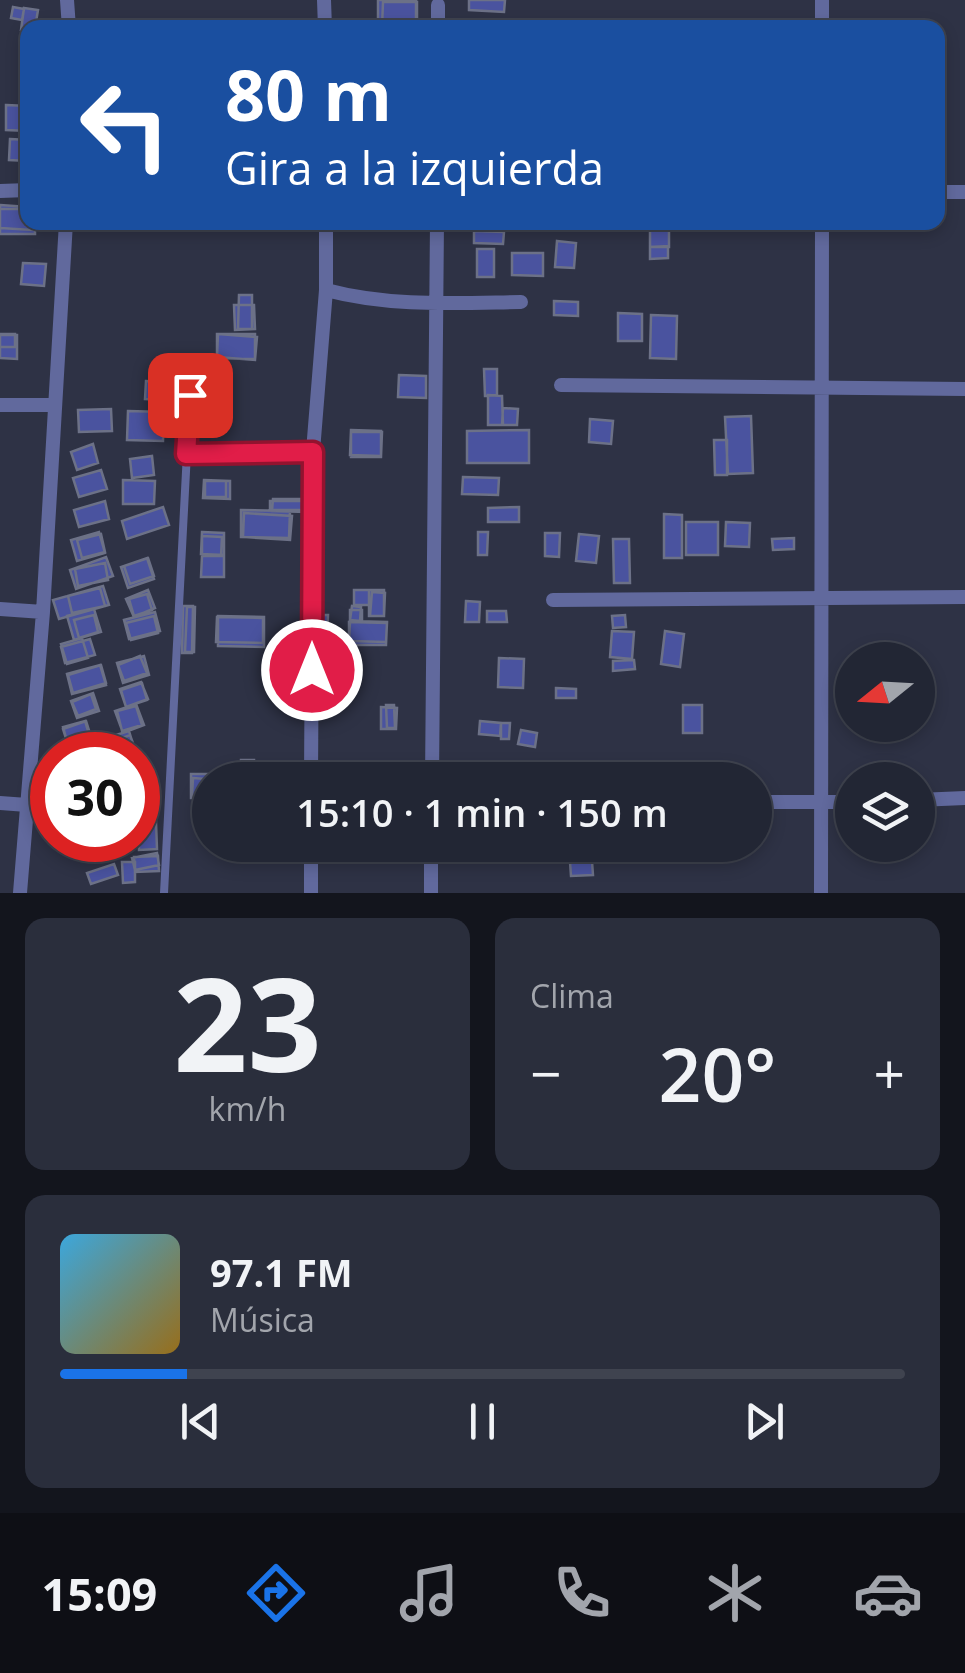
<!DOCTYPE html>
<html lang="es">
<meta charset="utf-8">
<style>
:root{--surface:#222634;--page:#2a2e3c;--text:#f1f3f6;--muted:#a2a5ac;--line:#3f434f;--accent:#1a73e8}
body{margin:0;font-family:"Open Sans",sans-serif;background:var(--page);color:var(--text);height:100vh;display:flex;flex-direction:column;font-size:38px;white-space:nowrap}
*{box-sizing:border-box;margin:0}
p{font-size:32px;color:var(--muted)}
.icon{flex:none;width:55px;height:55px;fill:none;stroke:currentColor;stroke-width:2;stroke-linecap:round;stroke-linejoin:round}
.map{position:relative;height:893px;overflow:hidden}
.drawer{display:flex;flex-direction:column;gap:25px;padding:25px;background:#13151d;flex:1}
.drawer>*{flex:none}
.guide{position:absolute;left:20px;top:20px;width:925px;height:210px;border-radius:20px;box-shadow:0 5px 15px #0003,0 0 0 2px var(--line);background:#1a4fa0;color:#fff;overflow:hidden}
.needle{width:65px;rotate:252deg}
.buttons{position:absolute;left:835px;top:642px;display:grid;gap:20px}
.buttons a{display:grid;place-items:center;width:100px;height:100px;border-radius:50%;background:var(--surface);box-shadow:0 5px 15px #0003,0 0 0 2px var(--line);font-size:50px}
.speed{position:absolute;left:30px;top:732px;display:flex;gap:20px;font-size:50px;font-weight:700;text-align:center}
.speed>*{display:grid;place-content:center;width:130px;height:130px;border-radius:50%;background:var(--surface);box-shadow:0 5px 15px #0003,0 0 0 2px var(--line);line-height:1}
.speed .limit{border:15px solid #d22;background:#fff;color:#111}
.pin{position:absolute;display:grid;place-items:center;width:85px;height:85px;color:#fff;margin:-42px;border-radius:20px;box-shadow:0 5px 15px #0006}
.me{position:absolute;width:110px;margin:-55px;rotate:0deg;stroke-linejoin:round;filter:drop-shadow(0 0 8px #0008)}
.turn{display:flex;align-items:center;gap:35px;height:210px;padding:0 40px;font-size:45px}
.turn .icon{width:130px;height:130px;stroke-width:2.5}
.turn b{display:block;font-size:70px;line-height:85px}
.big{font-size:75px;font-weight:600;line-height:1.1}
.drawer .card{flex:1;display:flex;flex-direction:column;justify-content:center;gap:15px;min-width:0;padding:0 35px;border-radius:20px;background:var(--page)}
.drawer .dial{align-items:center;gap:0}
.dial b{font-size:130px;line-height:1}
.song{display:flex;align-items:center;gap:30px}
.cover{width:120px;height:120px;border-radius:15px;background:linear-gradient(135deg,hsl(200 70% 55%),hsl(40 70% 35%))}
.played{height:10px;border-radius:5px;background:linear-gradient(90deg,var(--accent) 15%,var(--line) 15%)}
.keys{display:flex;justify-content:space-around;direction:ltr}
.heat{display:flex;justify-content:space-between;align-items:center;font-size:55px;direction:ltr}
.drawer .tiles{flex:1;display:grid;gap:25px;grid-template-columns:1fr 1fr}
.card:last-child{grid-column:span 2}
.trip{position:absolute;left:192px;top:762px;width:580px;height:100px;border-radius:50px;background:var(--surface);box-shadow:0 5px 15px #0003,0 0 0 2px var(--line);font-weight:600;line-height:100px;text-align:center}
.tabs{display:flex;height:160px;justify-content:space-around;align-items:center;background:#0e0f15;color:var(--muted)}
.tabs .icon{width:70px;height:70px}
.tabs .active{color:var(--accent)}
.tabs b{font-size:45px;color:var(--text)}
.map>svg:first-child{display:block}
.building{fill:#4a539f;stroke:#6c7187;stroke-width:2.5}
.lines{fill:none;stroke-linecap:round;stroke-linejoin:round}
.service{stroke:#61699d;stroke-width:8}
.minor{stroke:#61699d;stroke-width:14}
.route-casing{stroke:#92132f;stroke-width:25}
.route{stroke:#e11d48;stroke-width:18}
</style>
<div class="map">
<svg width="965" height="893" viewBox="0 0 965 893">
<rect width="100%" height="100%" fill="#2e3245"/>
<!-- building -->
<path class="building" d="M378 0H416V28H378Z
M469 0H505L504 12 469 10Z
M383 2H417V28H382Z
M13 7 24 9 22 20 11 18Z
M24 8 38 10 35 28 28 31 21 30Z
M156 20 189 22 188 28H155Z
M155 23 191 24V28H155Z
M6 105 28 106V131L6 130Z
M10 139 28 140V161L9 160Z
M0 205 28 207 32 230 0 228Z
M0 209H28V222H35V234H0Z
M650 222H669V247H650Z
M474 231 504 232 503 244 474 243Z
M557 241 576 243 574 268 555 267Z
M668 246V258L650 259V247Z
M477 249H494V277H477Z
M512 253H543V276L512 275Z
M23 263 46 264 44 286 21 284Z
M239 295H252V329H238Z
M554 301 578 302V316L554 315Z
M234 305H254L255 329 235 330Z
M618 313 642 314V341H618Z
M651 315 677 316 676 359 650 358Z
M0 334H15V347H0Z
M217 334H255V359L217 358Z
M218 334 257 337 255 360 217 357Z
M0 335H17V359L0 358Z
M484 369H497V395L485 396Z
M399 375 426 376V398L398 397Z
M146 381 167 383 166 400 145 399Z
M488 395 502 396 503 425H488Z
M503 408 518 409 517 425H502Z
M111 409 112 431 79 432 78 410Z
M128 411 164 412 163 441 127 440Z
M751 416 753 473 728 474 725 417Z
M590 419 613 421 611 444 589 442Z
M351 430 381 431V456L350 455Z
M529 430V463H467V431Z
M351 432H382L381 457H351Z
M714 440H727V475H715Z
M93 444 98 463 77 470 71 452Z
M152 456 154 475 132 478 130 459Z
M101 470 107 489 79 497 73 478Z
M463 477 499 478 498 495 462 494Z
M123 480 155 481 154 504H123Z
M204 480 230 481V499L203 498Z
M205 481H226V497H205Z
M273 499H306V512L272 511Z
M105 501 109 519 79 527 74 510Z
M270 501H309V510H270Z
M163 507 169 525 127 539 122 521Z
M519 507V522H488V508Z
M241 510 290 511 289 538 241 537Z
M244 513 292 516 290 540 243 537Z
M664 514 682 515V558H664Z
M686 522H718V555H686Z
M726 522 750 523 749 547 725 546Z
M99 532 105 553 77 561 71 540Z
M202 532 224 533V555L201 554Z
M478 532H488L487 555H478Z
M545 533H560L559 557 545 556Z
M101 534 105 552 82 558 77 540Z
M579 534 599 536 596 563 576 561Z
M202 536 222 537 221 556H202Z
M794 538V549L773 550 772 539Z
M613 539H629L630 583H614Z
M202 556H224V577H201Z
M106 557 113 576 76 589 70 570Z
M147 558 154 579 128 588 121 567Z
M148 558 154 576 130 584 124 566Z
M105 563 108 580 78 586 75 569Z
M103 586 109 605 59 619 53 600Z
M100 588 105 606 72 613 68 596Z
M148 590 155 608 134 617 126 599Z
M354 590H369V605H354Z
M369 590H384V616H369Z
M372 592 385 593 384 616H370Z
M147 594 152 610 134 616 129 599Z
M466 601 480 602 479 622H465Z
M183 606H193L192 653H182Z
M352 606 361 607 360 621 350 620Z
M187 607H195L194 652H185Z
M94 609 101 632 74 640 67 616Z
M350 610H362V622L350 621Z
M487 611H506L507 622H487Z
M155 612 160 631 129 639 124 620Z
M94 615 98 632 79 638 74 620Z
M320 615H328L327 641H319Z
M625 615 626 627 613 628 612 616Z
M154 616 158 633 131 640 126 623Z
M218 616 264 617V647L218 646Z
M217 617 263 618V643L216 642Z
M350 621 387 622 386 645H349Z
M349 622 387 623 386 642 349 641Z
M612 631 634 632 632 659 610 657Z
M665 631 684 634 680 667 661 664Z
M82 638 88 658 67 664 61 644Z
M90 639 95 655 65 663 61 647Z
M140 656 147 673 124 681 118 665Z
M144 656 149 675 123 683 117 663Z
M499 658 524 659 523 688 498 687Z
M634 660 635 669 613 671V661Z
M100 665 106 685 72 694 67 674Z
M101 665 106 683 73 693 68 675Z
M141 682 148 699 126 707 120 689Z
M142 683 147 700 126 707 121 690Z
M556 688 576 689V698H556Z
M93 693 99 711 77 718 71 701Z
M91 694 96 709 78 716 72 702Z
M136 704 144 725 123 733 115 711Z
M386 705H394L395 728H387Z
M683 705H702V733H683Z
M136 706 142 725 122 731 117 711Z
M381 707 397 708 396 729H381Z
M85 721 91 741 69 748 63 727Z
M86 721 92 740 69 748 63 729Z
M480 721 501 723 500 736 479 734Z
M501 723H510L509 739H501Z
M521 730 537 733 535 747 518 744Z
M129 731 136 754 114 755 109 737Z
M130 735 137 754 116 755 111 742Z
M241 760H254V780H241Z
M501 762 503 780H478L477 764Z
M247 763 248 776 239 777 237 764Z
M362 767 377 770 375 780H359Z
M363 767H379L378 780H363Z
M398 771 409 772 407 780H396Z
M191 774H220V780H210V798H191Z
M193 778 219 780H210V798L192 797Z
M143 788 148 804 138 807V790Z
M144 793 146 806 138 807V794Z
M156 822 157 849 139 850 138 823Z
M591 847 593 875 571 876 569 848Z
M157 853 159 865 135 870 132 858Z
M158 856 159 871 135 872 134 857Z
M122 862H135V882L123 883Z
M114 864 118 875 91 884 87 873Z"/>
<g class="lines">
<!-- service -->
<path class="service" d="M164 893 190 395"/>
<!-- minor -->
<path class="minor" d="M67 0 69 28
M324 0 325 28
M438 28V5
M822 28V0
M0 191 28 190
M938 192H965
M326 290C390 307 455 303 521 302
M561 385 965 389
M0 405H53
M187 454 313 451
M553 600 965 597
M0 609 43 612
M311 780 313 451 326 290V222
M432 780 437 222
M918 800 965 798
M755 802H852
M0 803 27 805
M20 893 43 612 66 222
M311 893V845
M431 893V845
M821 893 822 222"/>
</g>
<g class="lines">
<defs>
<path id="route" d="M190 395 186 454 313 452 312 670"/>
</defs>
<!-- route casing -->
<use href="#route" class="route-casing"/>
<!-- route -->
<use href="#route" class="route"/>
</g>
</svg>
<div class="buttons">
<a><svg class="needle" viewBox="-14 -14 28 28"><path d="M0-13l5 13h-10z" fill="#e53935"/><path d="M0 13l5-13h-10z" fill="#a2a5ac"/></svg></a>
<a><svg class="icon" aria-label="layers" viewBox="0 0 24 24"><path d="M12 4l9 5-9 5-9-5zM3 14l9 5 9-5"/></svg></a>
</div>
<div class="speed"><div class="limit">30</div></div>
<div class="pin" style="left:190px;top:395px;background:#d93025"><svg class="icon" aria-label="arrive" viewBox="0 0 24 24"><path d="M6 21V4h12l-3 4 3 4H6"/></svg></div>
<svg class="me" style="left:312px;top:670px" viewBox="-20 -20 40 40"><circle r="17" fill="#e11d48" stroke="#fff" stroke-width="3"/><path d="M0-11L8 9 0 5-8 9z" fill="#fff"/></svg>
<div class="trip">15:10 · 1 min · 150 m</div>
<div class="guide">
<div class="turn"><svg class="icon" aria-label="left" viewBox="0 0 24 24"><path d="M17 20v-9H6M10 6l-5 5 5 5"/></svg><div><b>80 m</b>Gira a la izquierda</div></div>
</div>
</div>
<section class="drawer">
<div class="tiles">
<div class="card dial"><b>23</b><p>km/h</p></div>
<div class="card"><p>Clima</p>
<div class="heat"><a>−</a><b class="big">20°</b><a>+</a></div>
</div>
<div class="card">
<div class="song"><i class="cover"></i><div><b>97.1 FM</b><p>Música</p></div></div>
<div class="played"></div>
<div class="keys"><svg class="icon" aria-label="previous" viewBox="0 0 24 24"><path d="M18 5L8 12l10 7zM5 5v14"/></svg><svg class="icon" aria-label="pause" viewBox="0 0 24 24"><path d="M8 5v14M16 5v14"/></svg><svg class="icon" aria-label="next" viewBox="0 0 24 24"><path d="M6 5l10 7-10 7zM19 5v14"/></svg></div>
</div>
</div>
</section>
<nav class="tabs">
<b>15:09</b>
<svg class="icon active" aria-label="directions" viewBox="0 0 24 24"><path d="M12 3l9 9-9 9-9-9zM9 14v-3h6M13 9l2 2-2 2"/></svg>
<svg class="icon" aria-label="music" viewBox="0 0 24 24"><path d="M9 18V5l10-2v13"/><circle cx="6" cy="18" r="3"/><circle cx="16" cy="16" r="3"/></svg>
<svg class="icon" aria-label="phone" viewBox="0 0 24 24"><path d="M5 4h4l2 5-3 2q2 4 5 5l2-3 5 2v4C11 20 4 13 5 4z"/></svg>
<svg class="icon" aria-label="climate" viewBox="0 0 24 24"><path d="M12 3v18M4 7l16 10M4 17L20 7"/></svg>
<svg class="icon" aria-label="car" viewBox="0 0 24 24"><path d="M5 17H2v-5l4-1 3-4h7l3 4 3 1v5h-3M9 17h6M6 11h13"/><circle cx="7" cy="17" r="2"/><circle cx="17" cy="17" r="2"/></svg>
</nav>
